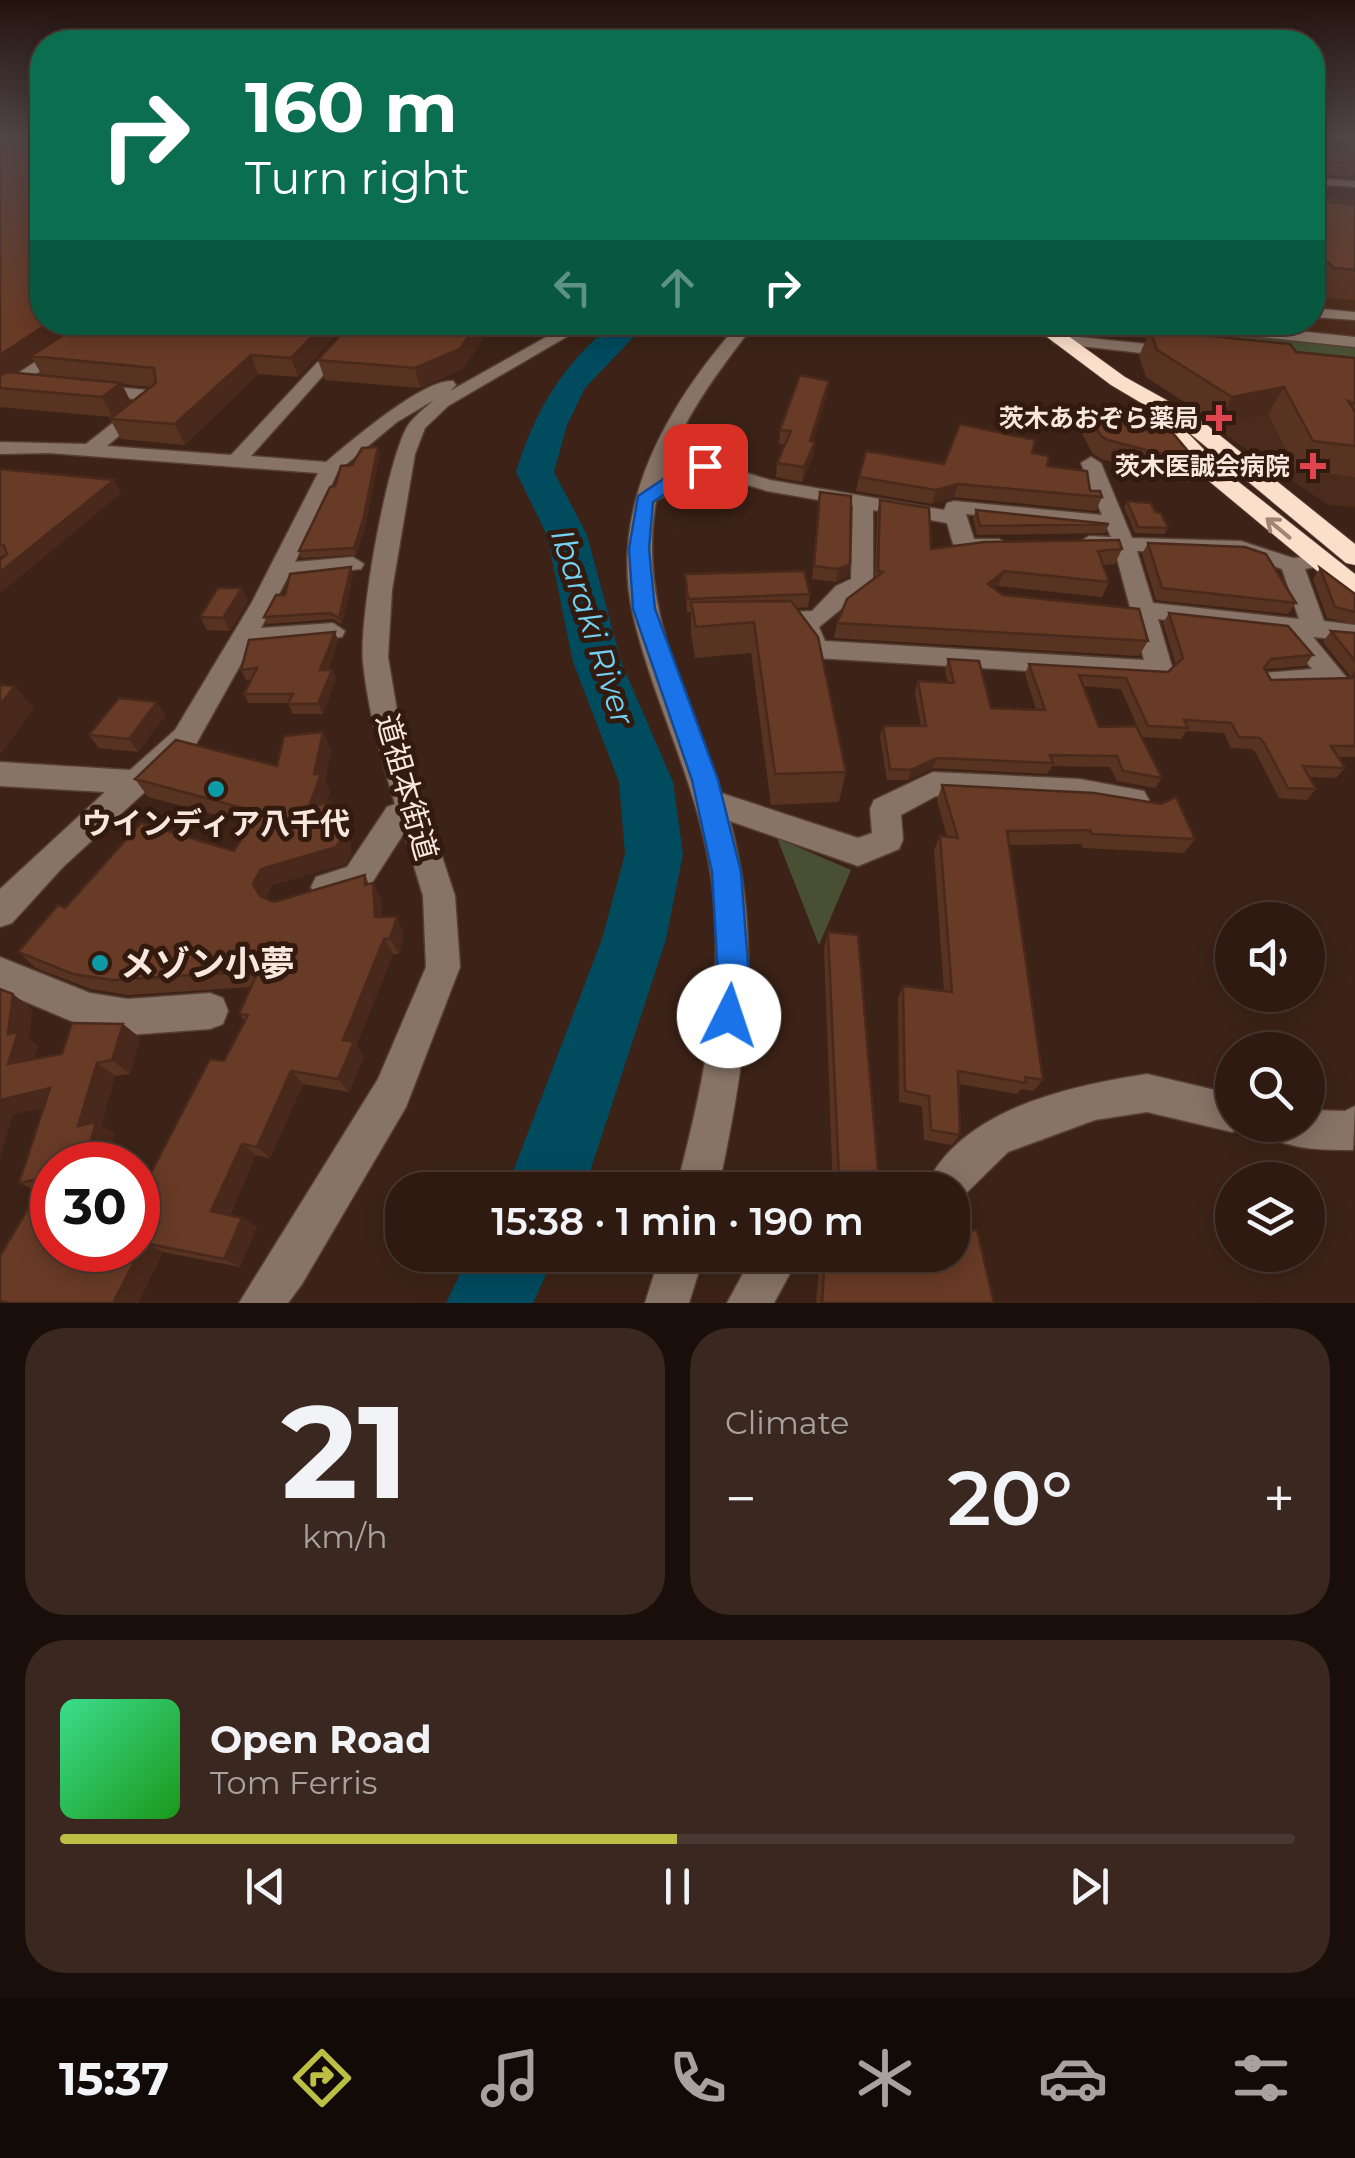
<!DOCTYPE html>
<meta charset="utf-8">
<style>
:root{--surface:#2e1a11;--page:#3a271f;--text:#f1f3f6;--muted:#a7a19f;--line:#493831;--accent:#bcbf43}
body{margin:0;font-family:Montserrat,"Noto Sans JP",sans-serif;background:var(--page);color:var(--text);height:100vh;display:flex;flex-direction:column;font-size:38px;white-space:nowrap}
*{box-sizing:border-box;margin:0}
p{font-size:32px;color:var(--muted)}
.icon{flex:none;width:55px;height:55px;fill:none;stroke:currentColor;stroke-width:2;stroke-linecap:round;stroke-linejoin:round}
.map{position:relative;height:1303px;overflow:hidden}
.side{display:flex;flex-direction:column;gap:25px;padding:25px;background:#190e09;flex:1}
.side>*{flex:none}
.guide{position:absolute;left:30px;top:30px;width:1295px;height:305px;border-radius:40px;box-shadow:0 5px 25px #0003,0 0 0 2px var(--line);background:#0b6e4f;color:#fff;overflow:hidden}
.tools{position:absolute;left:1215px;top:902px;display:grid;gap:20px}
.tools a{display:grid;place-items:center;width:110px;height:110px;border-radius:50%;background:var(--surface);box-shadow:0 5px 25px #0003,0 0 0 2px var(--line);font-size:50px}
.speed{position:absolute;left:30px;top:1142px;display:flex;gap:20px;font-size:50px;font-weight:700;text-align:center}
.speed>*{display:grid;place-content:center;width:130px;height:130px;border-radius:50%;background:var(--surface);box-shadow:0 5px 25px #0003,0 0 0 2px var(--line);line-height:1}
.speed .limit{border:15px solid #d22;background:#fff;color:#111}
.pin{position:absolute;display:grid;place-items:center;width:85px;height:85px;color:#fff;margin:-42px;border-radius:20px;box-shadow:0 5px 15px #0006}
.me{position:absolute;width:110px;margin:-55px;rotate:4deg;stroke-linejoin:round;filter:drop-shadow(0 0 8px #0008)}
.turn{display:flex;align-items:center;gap:35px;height:210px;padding:0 50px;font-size:45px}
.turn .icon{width:130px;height:130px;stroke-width:2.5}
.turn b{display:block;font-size:70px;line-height:85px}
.lanes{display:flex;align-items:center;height:95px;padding:0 50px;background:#0003;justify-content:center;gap:50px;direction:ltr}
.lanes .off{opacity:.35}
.big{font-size:75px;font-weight:600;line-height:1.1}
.side .tile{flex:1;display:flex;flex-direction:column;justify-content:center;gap:15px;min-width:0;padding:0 35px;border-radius:40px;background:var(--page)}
.side .dial{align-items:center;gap:0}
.dial b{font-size:130px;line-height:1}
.song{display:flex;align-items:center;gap:30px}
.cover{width:120px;height:120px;border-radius:15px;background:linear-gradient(135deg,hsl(150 70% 55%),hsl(120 70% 35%))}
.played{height:10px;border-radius:5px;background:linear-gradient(90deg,var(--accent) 50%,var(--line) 50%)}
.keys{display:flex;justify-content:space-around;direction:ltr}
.heat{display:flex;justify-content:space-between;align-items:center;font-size:55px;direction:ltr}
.side .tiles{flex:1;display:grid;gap:25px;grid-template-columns:1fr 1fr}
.tile:last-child{grid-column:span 2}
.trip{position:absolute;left:385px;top:1172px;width:585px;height:100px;border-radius:40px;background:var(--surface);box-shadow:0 5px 25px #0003,0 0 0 2px var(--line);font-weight:600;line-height:100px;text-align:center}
.menu{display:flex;height:160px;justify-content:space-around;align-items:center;background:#120a07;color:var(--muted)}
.menu .icon{width:70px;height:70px}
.menu .active{color:var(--accent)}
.menu b{font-size:45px;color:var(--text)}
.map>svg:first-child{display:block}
.built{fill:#4b2b1b}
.green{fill:#484f33}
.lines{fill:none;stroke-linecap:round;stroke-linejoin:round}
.river{fill:#014b5f;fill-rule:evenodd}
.minor-casing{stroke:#573e33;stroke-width:3}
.highway-casing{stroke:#573e33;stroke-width:2}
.minor{fill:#877466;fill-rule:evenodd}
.highway{fill:#fcdfca;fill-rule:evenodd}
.wall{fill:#593321;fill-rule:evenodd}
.shaded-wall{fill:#49291b}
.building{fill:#683b26;stroke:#49291b;stroke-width:2.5}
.oneway{stroke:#a18675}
.route{fill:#1a73e8;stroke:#114b97;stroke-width:2.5}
.health-dot{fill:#e0444e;stroke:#321a0e;stroke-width:4}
.culture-dot{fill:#0f9aa8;stroke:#321a0e;stroke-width:4}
.labels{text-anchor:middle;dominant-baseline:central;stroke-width:10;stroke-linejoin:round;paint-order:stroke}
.far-poi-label{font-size:25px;font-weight:bold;fill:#f8e7df;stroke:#321a0e;text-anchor:end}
.street-label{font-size:30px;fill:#f8e7df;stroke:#321a0e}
.poi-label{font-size:30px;font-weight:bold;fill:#f8e7df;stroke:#321a0e}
.water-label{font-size:32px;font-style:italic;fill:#73d1f2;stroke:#321a0e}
.near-poi-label{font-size:35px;font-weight:bold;fill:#f8e7df;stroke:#321a0e;text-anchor:start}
</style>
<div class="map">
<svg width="1355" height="1303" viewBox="0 0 1355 1303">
<rect width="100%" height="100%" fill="#3d2317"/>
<!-- built -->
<path class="built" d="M1313 195 1355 200V361L1094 333 1066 323 1312 322Z
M1196 394 1355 401V507L1328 505 1214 427 1234 422Z"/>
<!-- green -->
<path class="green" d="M1104 323 1355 347V359L1116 334Z
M777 838 851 870 819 945Z"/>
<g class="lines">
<!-- river -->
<path class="river" d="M615 322H648L585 388 567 425 554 472 587 535 621 662 673 782 683 854 666 939 584 1190H506L602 939 625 854 619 782 573 662 547 535 516 472C535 410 564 362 615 322Z
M469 1255H555L533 1303H446Z"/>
<defs>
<path id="minor" d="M1312 178 1355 181V187L1312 184Z
M1312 308 1355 312V320L1312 317Z
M96 322H114L0 398V385Z
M355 322H371L251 456 326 462C350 442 424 378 453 381L456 385 450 391 573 322H592L448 406 425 428 415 454 392 590 388 657 400 728 455 896 460 967 406 1107 302 1284 288 1303H239L378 1079 426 967 423 896 404 833 368 889 327 902 316 897 311 887 316 877 347 867 387 807 395 804C381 757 368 711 363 662 359 618 386 465 407 427 413 417 425 408 434 400L397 422 338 471 295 562 353 557 364 564 361 569 288 577 261 628 333 623 345 631 342 637 251 646 195 746 63 867 12 923 0 927V889L105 792 0 786V762L130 770 175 730 252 602 318 473 49 453 0 454V442L86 444 142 400 89 394 86 390 95 385 157 391 166 396 107 446 231 455Z
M740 322H756C717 373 682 418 662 479L686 464 705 460 770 480 944 510 947 503 954 501 1102 515 1081 463 1091 457 1101 463 1132 538 1241 541 1293 558 1325 555 1328 560 1325 565 1305 569 1324 621 1355 625V641L1313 637 1347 678 1343 685 1273 689 1264 687 1260 680 1264 673 1312 669 1283 633 1158 619 1173 670 1160 679 816 658 807 655 795 628 782 626 779 620 791 612 812 611 836 586 851 579 853 506 767 491 704 472 656 501C637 608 689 695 721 793L858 838 872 833 870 809 874 800 933 772 1080 779 1144 791 1149 800 1144 809 1134 812 1080 803 936 796 901 815 903 840 899 849 858 866 730 821C764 946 745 1065 718 1190H676C703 1085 728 977 710 869 696 781 653 701 633 615 608 504 669 403 740 322ZM873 510 947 523 953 544C967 556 996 558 1010 546L999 539H974L966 514 1107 528 1111 537 1089 536 1078 543 1089 550 1115 551 1144 660 825 641 819 627 873 583ZM1137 551 1239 555 1282 569 1299 619 1153 603Z
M1159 322H1214L1355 337V347L1166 327Z
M1060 335 1176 347 1184 352 1176 357 1054 343 1052 340Z
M0 957 90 993 128 999 210 993 223 998 228 1011 223 1024 210 1029 128 1035 90 1029 0 991Z
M1147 1074 1232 1094V1125L1246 1127 1232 1132 1147 1112 1095 1120 1008 1152 952 1207V1190H924C958 1109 1070 1086 1147 1074Z
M1355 1106 1353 1150C1324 1150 1300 1150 1273 1139L1267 1125H1308V1110L1345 1111Z
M660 1255H704L689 1303H645Z
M753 1255H800L774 1303H727Z"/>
<path id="highway" d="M1027 322H1049L1125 377 1197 417 1355 544V565L1346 563 1181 426 1226 472 1355 574V597L1345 594 1210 482 1157 426 1170 420 1111 385Z"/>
</defs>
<!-- minor casing -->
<use href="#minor" class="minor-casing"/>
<!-- highway casing -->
<use href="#highway" class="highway-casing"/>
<!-- minor -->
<use href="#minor" class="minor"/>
<!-- highway -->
<use href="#highway" class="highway"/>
</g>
<!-- wall -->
<path class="wall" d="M1312 136H1355V173L1353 177 1312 173Z
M1312 201 1355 204V300L1317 297 1312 291Z
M42 322H349L298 377 258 374 185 445 121 439 110 419 111 417 0 407V388ZM33 360 42 375 15 373ZM122 384 150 387 131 402Z
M352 322H531L524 335 487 333 463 369 420 388 325 380 318 360Z
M1150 330 1296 352 1355 358V477L1296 470 1268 414 1218 424 1146 377 1139 356Z
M827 394 813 442H815L813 456 802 482 776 477 777 463 785 445 779 444 780 430Z
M1083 406 1199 464 1189 482 1101 459 1093 454 1077 424Z
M378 447 380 453 365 527 356 555 301 558 299 551 335 486 352 465Z
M1032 453 1047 466 1102 497 1096 511 954 497 932 504 856 491 859 477 944 464Z
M0 469 114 480 121 493 0 593V572L4 556H0Z
M820 492 847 577 836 582 812 579Z
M880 500 931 549H1122L1115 564 1103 565 1109 582 1102 597 998 586 995 589 1003 595 1148 641 1139 656 834 638 837 623 875 578 877 514Z
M1127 501 1168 528 1164 534 1135 533 1124 507Z
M976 510 1109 524 1105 533 977 535 973 518Z
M1148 543 1296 603 1288 614 1156 600 1142 554Z
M1320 568 1355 594V624L1327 618 1313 579Z
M353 574 342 624 333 619 267 624 264 617 285 595Z
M685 574 810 594 808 607 796 608 846 772 839 802 771 805 751 653 695 658 691 633V612L687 613Z
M248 601 230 631 207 630 200 617Z
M1169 613 1313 655 1305 666 1265 669 1271 680 1348 678 1350 676 1323 642 1331 631 1355 633V757H1338L1345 768 1336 778 1310 777 1316 789 1307 800 1279 798 1256 753 1252 749 1231 748 1224 733 1186 731 1181 739 1142 737 1121 689 1083 686 1099 727 1162 778 1155 788 1117 781 1110 767 1052 766 1047 774 933 768 908 780H887L880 736 883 726H921L915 692 918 681 948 683 945 670 948 659 991 708 1036 709 1025 674 1029 664 1168 672 1176 665 1163 623Z
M335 632 338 641 328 670H332L336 679 323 714H293L288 703H249L244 694 251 679 246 680 241 670Z
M166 715 138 752 99 748 89 735Z
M331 749 325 782 330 792 325 803 338 816H340L349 833 351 854 345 864 272 885 266 898 274 902 365 875 369 884 381 899 382 917 404 933 399 954H393L356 1046 364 1056 349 1092 303 1084 270 1158 256 1155 230 1215 242 1218 257 1227 240 1267 163 1252 138 1303 0 1302V1256L38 1192 19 1183 44 1107 13 1114 32 1009 29 1039 38 1046 34 1059 62 1054 123 1024 140 1038 130 1074 115 1076 101 1125 115 1134 52 1250 141 1192 224 1061 245 1021 239 1014 251 987 128 995 91 989 36 968 18 952 65 908 234 851 251 824 148 797 135 779 277 766Z
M942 785 1195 839 1184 853 1083 848 1081 844 1009 845 1043 1080 1033 1091 1021 1089 1017 1094 959 1084 960 1135 952 1145 924 1140 922 1106 899 1102 898 998 903 986 944 991 934 850 940 836 947 837 937 800Z
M828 932 879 1182 874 1190H833L824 948Z
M820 1255H952L994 1303H816Z"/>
<!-- shaded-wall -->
<path class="shaded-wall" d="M50 322H89L31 356 33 360 0 382V355Z
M326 322H349L298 377 291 358Z
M478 322H485L487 333 463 369 420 388 415 368Z
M522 322H531L524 335Z
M251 355 258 374 185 445 175 424Z
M829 381 827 394 809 456 810 441Z
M121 383 131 403 113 418 102 397Z
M1284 387 1268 414 1218 424 1232 397Z
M815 442 813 456 802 482 804 467Z
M378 447 380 453 365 527 356 555 354 548Z
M114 480 121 493 0 593V572Z
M958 484 954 497 932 504 936 490Z
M850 564 847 577 836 582 838 569Z
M351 567 353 574 342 624 339 618Z
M1004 571 998 586 982 599 988 584Z
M242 588 248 601 230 631 223 618Z
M335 632 338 641 324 679 320 670Z
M332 670 336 679 323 714 318 704Z
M15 686 34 709 0 755V705Z
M157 702 166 715 138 752 129 739Z
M323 732 331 749 325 782 330 792 318 824 309 807Z
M937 758 933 768 908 780 911 770Z
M330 802 339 819 331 818Z
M340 816 349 833 351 854 345 864 272 885 265 901 271 912 253 884 261 869Z
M373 883 381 899 383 933 375 917Z
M397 917 404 933 399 954 390 939Z
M384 939 393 954 356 1046 364 1056 349 1092 338 1079 343 1040Z
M13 994 32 1009 29 1039 38 1046 29 1077 8 1064V1034Z
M123 1024 140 1038 130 1074 112 1060Z
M97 1063 115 1076 101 1125 115 1134 107 1165H84L78 1126Z
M291 1071 303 1084 270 1158 257 1147Z
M50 1088 70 1101 13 1114 0 1158V1100Z
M242 1144 256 1155 227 1221 211 1211Z
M242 1218 257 1227 240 1267 224 1259Z
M144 1243 163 1252 138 1303H113Z"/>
<!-- building -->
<path class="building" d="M0 136H42V322H50L0 355Z
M1312 136H1317L1316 146 1355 162V164L1312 160Z
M1325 136H1355V148Z
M1312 201 1355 204V270L1333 268 1328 262 1312 261Z
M83 322H326L291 358 251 355 175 424 110 419 156 383 154 368 31 356Z
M352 322H478L460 349 415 368 318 360Z
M1150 330 1290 344 1296 352 1355 358V404L1348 401 1355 412V446L1313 441 1284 387 1232 397 1157 350Z
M7 372 121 383 102 397 0 388V375Z
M800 375 829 381 810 441 815 442 804 467 777 463 791 431 780 430Z
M1083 406 1155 412 1199 464 1108 440 1101 436Z
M960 424 1035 440 1032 453 1049 456 1047 466 1087 471 1090 491H1100L1102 497 958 484 936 490 859 477 866 451 944 464Z
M378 447 363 520 354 548 299 551 330 487 335 486 341 466 352 465 362 448Z
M0 469 114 480 0 572V560L7 554 4 545 0 544Z
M820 492 851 496 850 564 838 569 814 566Z
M880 500 929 508 931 549 984 542 1119 540 1122 549 1098 551 1109 582 1004 571 988 584 1003 595 1139 609 1148 641 837 623 847 599 883 572 878 571Z
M1127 501 1151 503 1155 512 1161 513 1168 528 1138 527Z
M976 510 1109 524 980 526Z
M1148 543 1245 547 1266 554 1296 603 1162 588Z
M351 567 339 618 330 613 264 617 276 595H285L290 574Z
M1320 568 1355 594V612L1335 607Z
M804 571 810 594 688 599 685 574Z
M218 588H242L223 618 200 617Z
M791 601 818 637 846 772 775 774 754 622 696 627 691 602Z
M1169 613 1288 626 1313 655 1271 659 1264 668 1271 680 1352 678 1355 672V746H1331L1345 768 1303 766 1316 789 1288 788 1264 743 1260 738 1239 737 1231 723 1184 720 1188 728 1148 726 1126 678 1079 675 1099 727 1136 726 1162 778 1123 771 1117 756 1050 755 1053 763 937 758 911 770 890 769 883 726H926L918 681 954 683 948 659 979 661 991 708 1045 710 1029 664 1168 672 1183 658Z
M1331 631 1355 633V661Z
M335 632 320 670H332L318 704H288L293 694H244L257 668 241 670 249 640Z
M0 685 15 686 0 705Z
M119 698 157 702 129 739 89 735Z
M323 732 314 774H321L309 807 330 802 331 818 340 816 342 838 336 847 261 869 253 884 260 896 274 902 365 875V885L373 883 375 917H397L390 939H384L343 1040 354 1042 338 1079 291 1071 257 1147 242 1144 211 1211 242 1218 224 1259 144 1243 113 1303H9L0 1301V1256L46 1178 19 1183 50 1088 0 1100V989L13 994 8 1034 18 1032 8 1064 62 1054 72 1023 123 1024 112 1060 97 1063 78 1126 96 1122 84 1165H52V1250H138V1191L141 1192 210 1059 224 1061 248 1015 239 1014 258 971 112 980 73 974 18 952 58 905 65 908 141 823 234 851 258 812 135 779 176 740 277 766 284 736Z
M942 785 1094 793 1161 804 1176 797 1195 839 1092 834 1090 830 1007 831 1043 1080 1025 1077 1026 1083 958 1071 960 1135 931 1130 929 1096 905 1091 903 986 952 992 940 836 958 838Z
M828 932 858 935 879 1182 839 1178Z
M977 1230 994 1303H822L825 1255H952V1233Z"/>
<!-- one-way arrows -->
<defs><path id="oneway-shaft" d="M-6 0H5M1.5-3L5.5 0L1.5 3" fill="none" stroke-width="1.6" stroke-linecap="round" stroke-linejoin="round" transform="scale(2.5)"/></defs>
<use class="oneway" href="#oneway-shaft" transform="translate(1278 528) rotate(-140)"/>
<!-- sky -->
<linearGradient id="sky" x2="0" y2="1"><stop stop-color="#22130d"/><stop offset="0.43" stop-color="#514547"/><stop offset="1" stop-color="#514547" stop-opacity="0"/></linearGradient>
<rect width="1355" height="318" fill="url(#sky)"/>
<!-- route -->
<path class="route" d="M705 460 712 462V470L698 472 653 502 649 549 655 609 718 780 741 872 749 978 741 1028 729 1032 718 1028 713 1016 718 978 712 872 692 780 633 609 629 549 638 496 686 464Z"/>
<!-- markers -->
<g class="health-dot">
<path d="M1214 403h10v10h10v10h-10v10h-10v-10h-10v-10h10z"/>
<path d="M1308 451h10v10h10v10h-10v10h-10v-10h-10v-10h10z"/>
</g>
<g class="culture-dot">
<circle cx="216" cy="789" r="10"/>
<circle cx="100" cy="963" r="10"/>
</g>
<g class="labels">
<!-- far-poi labels -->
<g class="far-poi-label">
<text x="1199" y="418">茨木あおぞら薬局</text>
<text x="1290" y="466">茨木医誠会病院</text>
</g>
<!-- street labels -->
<g class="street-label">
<text transform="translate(407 787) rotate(74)">道祖本街道</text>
</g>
<!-- poi labels -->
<g class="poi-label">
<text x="216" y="823">ウインディア八千代</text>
</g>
<!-- water labels -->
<g class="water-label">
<text transform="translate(593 627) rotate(72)">Ibaraki River</text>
</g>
<!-- near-poi labels -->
<g class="near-poi-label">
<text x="120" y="963">メゾン小夢</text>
</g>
</g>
</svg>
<div class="tools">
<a><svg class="icon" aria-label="sound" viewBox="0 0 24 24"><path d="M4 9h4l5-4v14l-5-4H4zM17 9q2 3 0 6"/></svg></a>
<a><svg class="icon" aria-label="search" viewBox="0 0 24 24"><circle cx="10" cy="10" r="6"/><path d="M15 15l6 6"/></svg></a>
<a><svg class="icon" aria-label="layers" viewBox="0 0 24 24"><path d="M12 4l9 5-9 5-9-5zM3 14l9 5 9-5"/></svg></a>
</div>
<div class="speed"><div class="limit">30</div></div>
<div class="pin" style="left:705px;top:466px;background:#d93025"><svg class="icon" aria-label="arrive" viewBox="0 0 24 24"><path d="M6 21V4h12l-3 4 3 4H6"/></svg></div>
<svg class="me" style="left:729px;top:1016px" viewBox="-20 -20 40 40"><circle r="19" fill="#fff"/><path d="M0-13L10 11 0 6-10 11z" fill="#1a73e8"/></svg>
<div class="trip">15:38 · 1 min · 190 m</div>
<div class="guide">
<div class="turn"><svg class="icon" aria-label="right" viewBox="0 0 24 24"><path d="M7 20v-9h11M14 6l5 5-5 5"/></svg><div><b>160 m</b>Turn right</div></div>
<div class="lanes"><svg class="icon off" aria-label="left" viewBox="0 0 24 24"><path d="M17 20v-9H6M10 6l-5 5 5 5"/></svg><svg class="icon off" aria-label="ahead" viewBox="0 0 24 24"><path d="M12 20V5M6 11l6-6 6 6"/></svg><svg class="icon" aria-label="right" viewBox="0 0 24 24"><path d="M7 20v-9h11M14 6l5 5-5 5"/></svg></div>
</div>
</div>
<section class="side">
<div class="tiles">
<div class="tile dial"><b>21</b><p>km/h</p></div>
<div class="tile"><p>Climate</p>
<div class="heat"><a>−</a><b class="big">20°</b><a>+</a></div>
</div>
<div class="tile">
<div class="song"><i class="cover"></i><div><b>Open Road</b><p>Tom Ferris</p></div></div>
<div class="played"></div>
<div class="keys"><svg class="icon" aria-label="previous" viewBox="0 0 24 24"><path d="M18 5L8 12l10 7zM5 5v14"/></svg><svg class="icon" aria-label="pause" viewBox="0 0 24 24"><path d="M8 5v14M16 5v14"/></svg><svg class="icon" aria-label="next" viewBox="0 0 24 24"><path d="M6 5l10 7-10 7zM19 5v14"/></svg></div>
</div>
</div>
</section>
<nav class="menu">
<b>15:37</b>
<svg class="icon active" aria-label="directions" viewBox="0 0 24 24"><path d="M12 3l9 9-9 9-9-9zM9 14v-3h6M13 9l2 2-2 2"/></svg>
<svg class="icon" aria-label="music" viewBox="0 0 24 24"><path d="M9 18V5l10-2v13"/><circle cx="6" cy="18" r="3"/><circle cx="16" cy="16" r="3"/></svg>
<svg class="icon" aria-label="phone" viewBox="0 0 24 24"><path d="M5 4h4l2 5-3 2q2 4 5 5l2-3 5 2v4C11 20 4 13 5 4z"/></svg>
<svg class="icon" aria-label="climate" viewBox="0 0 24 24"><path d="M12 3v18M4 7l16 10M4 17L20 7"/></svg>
<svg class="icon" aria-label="car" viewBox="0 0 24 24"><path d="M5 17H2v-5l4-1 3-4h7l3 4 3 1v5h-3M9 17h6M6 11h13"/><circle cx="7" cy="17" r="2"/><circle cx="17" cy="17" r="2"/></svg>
<svg class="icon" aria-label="filters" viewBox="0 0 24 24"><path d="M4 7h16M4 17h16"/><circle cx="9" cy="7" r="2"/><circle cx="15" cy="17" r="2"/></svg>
</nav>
